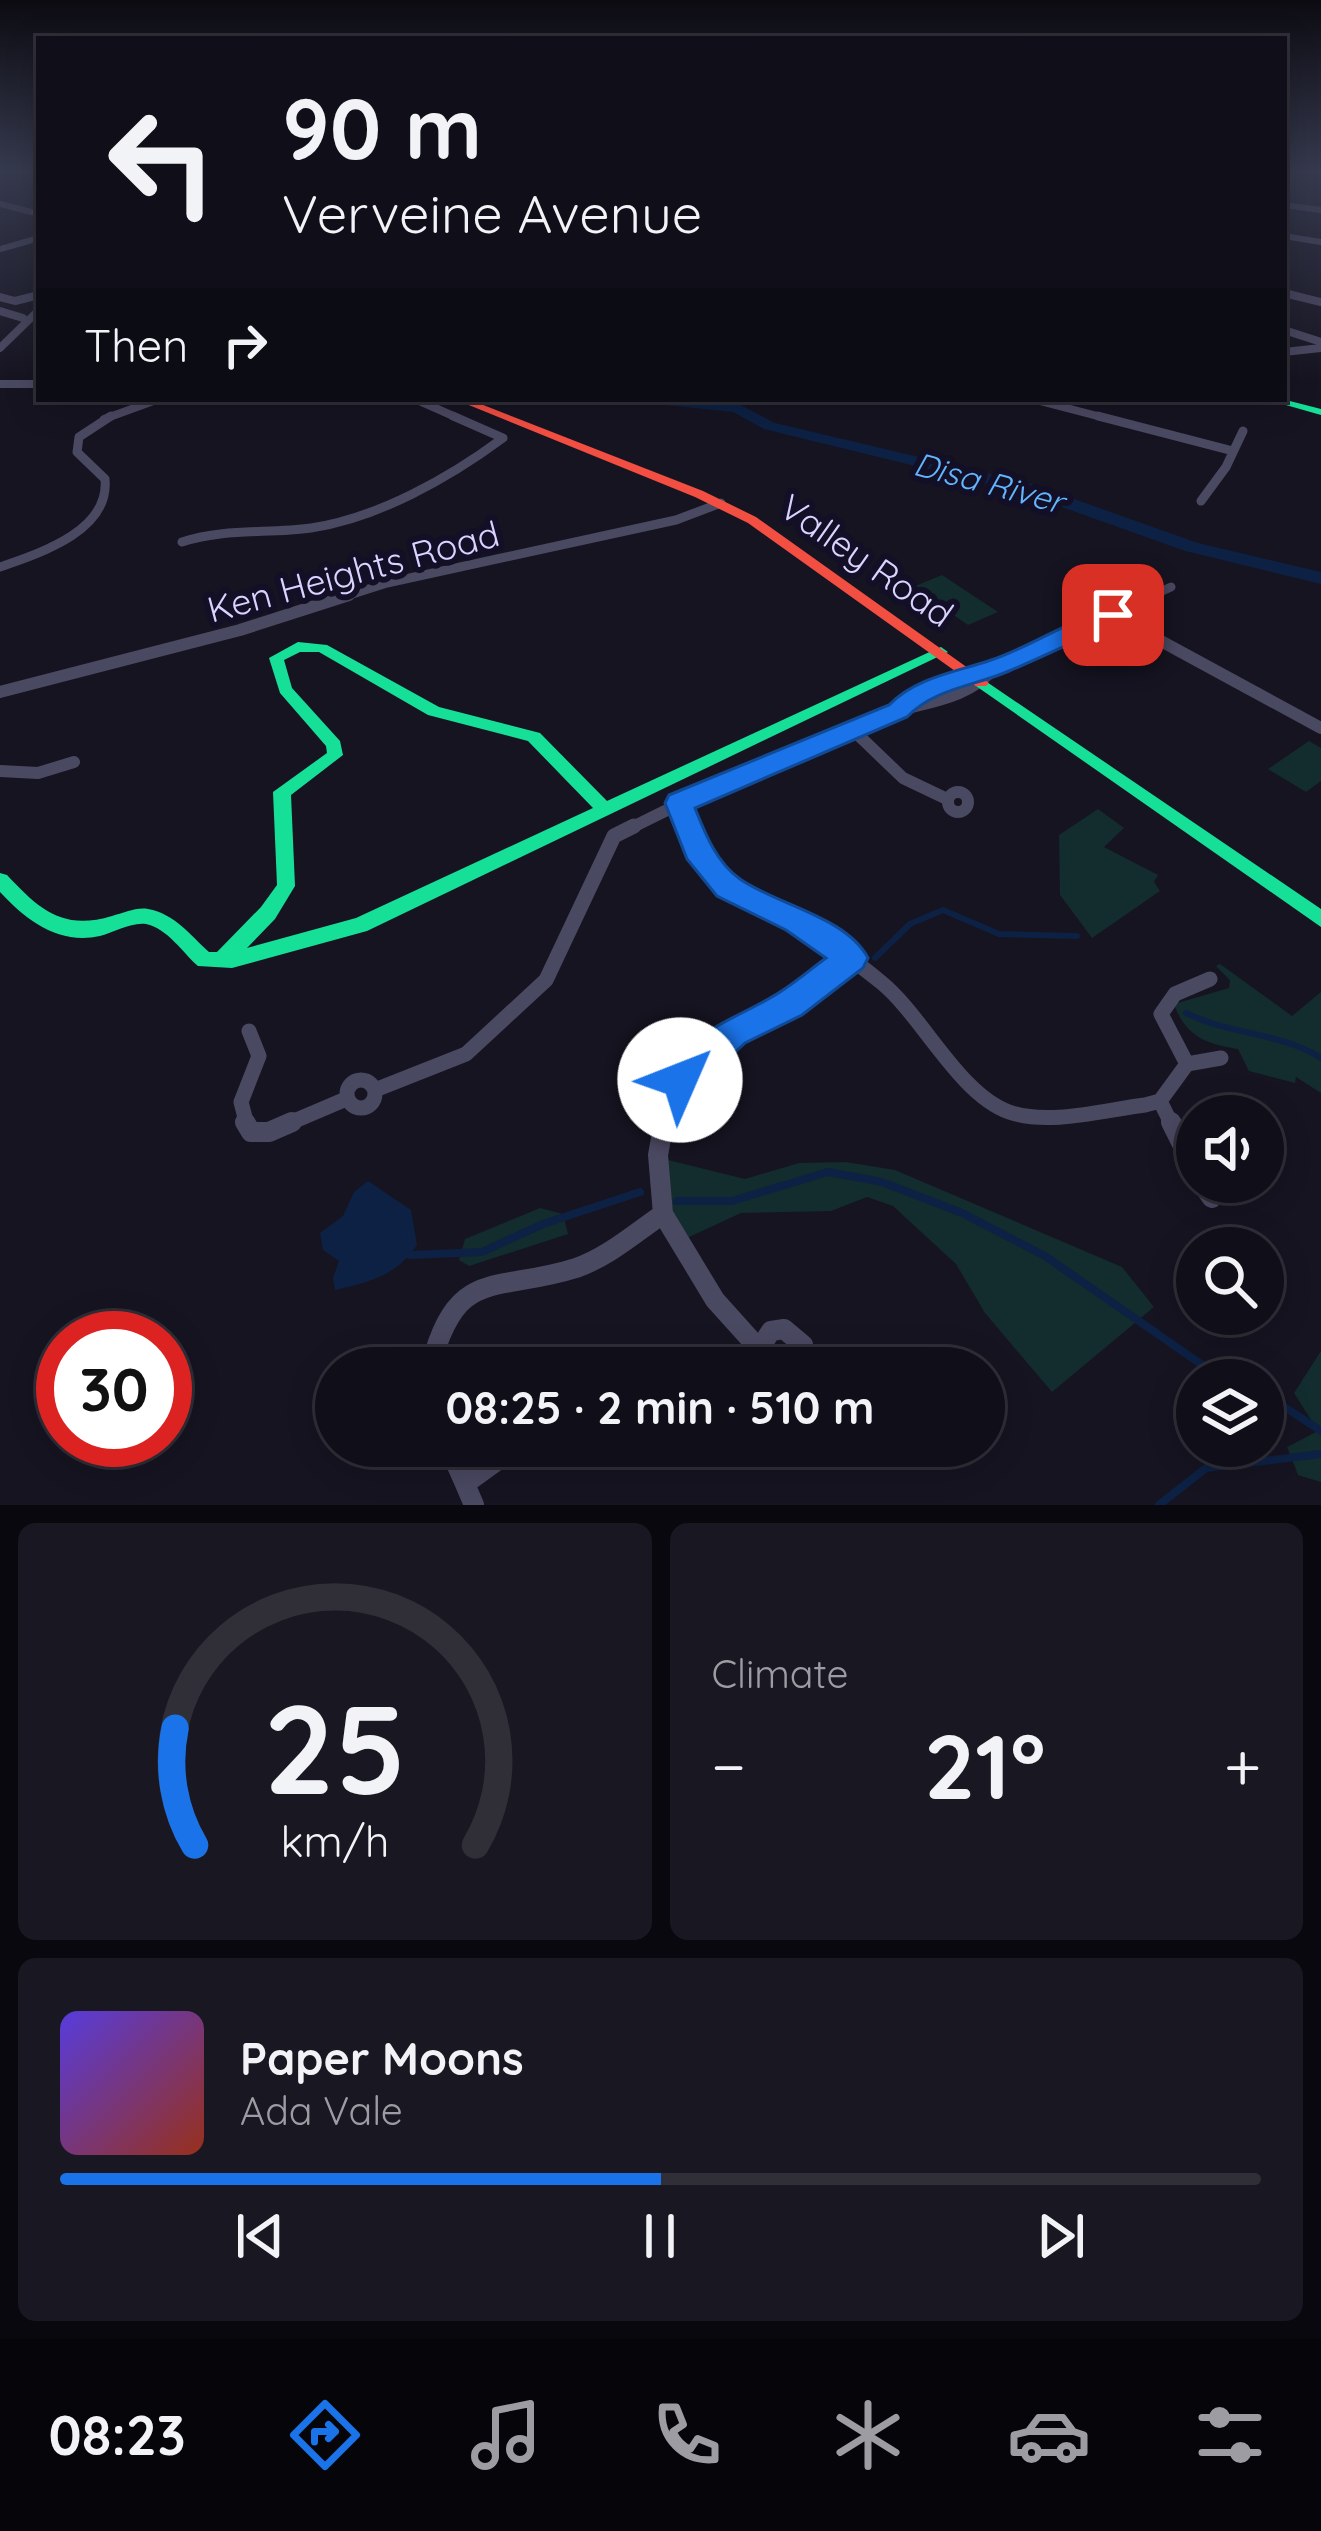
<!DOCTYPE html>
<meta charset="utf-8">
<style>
:root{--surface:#100f19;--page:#191822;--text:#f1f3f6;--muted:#9c9ca2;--line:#302f38;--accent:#1a73e8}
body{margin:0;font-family:Quicksand,sans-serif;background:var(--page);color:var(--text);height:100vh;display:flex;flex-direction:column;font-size:45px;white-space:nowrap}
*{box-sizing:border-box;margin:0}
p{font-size:39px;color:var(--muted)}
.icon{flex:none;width:66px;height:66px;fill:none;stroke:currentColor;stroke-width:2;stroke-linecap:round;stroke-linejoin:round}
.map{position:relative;height:1505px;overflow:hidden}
.drawer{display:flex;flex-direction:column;gap:18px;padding:18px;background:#09080e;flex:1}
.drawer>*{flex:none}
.top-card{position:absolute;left:36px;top:36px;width:1251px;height:366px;border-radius:0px;box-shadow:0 6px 30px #0003,0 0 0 3px var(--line);background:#100f19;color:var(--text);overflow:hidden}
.buttons{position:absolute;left:1176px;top:1095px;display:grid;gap:24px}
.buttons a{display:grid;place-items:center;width:108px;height:108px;border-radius:50%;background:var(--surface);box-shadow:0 6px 30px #0003,0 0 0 3px var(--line);font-size:60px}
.speed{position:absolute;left:36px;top:1311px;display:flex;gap:24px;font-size:60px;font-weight:700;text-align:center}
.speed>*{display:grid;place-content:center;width:156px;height:156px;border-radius:50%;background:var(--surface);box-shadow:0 6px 30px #0003,0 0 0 3px var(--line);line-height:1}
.speed .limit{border:18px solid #d22;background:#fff;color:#111}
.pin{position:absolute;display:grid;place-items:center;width:102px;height:102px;color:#fff;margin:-51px;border-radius:24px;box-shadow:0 6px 18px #0006}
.me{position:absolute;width:132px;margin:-66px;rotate:46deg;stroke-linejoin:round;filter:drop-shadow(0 0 9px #0008)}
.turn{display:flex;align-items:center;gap:42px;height:252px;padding:0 48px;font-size:54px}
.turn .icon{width:156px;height:156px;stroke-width:2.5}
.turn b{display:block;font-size:84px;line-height:102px}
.then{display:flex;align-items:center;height:114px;padding:0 48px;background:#0003;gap:24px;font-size:45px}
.big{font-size:90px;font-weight:700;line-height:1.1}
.drawer .widget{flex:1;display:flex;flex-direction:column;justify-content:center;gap:18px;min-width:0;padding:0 42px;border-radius:18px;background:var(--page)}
.drawer .dial{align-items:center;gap:0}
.dial svg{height:312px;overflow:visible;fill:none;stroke:var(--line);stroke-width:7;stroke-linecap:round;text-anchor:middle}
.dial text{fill:var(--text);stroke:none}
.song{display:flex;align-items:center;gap:36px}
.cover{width:144px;height:144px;border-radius:18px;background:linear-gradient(135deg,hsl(250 70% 55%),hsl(10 70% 35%))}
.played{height:12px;border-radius:6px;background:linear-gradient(90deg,var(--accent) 50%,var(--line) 50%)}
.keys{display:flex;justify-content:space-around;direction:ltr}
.heat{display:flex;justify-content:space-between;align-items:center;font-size:66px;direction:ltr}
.drawer .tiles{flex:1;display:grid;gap:18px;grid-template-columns:1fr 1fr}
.widget:last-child{grid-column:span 2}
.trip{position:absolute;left:315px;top:1347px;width:690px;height:120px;border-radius:60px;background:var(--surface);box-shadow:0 6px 30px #0003,0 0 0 3px var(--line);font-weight:700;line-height:120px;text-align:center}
.tab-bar{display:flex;height:192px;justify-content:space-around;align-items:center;background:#06060a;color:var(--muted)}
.tab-bar .icon{width:84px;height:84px}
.tab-bar .selected{color:var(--accent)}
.tab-bar b{font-size:54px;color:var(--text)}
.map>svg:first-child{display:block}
.green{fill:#132c2d}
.water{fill:#0d2144}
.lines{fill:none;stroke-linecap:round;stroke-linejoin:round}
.stream-far1{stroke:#0d2144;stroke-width:6}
.stream{stroke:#0d2144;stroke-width:8}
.river{fill:#0d2144;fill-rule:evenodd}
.street-far5{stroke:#4a4962;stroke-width:6}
.street-far4{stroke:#4a4962;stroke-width:8}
.street-far3{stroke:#4a4962;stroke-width:9}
.street-far2{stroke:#4a4962;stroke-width:12}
.street-far1{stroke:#4a4962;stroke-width:15}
.street{stroke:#4a4962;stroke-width:20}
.fast{fill:#16e098;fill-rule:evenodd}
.jam{fill:#f24e42;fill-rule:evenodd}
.route{fill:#1a73e8;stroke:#114b97;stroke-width:3}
.labels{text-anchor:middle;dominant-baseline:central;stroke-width:12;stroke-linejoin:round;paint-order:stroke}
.far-water-label{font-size:33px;font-style:italic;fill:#62b6ff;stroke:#130f26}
.street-label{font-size:36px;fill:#d9d4ff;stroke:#130f26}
</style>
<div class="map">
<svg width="1321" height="1505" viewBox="0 0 1321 1505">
<rect width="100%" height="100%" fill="#161421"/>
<!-- green -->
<path class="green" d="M942 575 998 612 968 625 913 587Z
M1309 741 1321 748V781L1306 792 1268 769Z
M1098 809 1124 828 1104 847 1158 875 1154 882 1160 891 1092 938 1060 895 1059 835Z
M1220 964 1292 1016 1321 992V1093L1296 1077 1295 1083 1249 1071 1238 1049C1206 1044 1185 1036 1174 1004L1229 988 1230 980 1216 966Z
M656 1157 745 1179 799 1163 846 1162 895 1170 1122 1267 1154 1307 1052 1392 985 1313 956 1264 893 1206 867 1197 831 1211 741 1213 676 1243Z
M540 1208 563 1214 568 1234 469 1266 459 1260 465 1239Z
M1321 1351V1482L1298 1475 1287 1447 1318 1431 1294 1393Z"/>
<!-- water -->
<path class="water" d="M368 1181 411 1210 417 1245C396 1276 370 1282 335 1290L333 1278 339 1261 323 1250 320 1233 343 1216 354 1192Z"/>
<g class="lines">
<!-- stream-far1 -->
<path class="stream-far1" d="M875 958 910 924 943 910 999 934 1077 936
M1186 1013C1228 1034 1282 1033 1321 1058"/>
<!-- stream -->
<path class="stream" d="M677 1201H732L828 1172 882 1182 962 1213 1045 1256 1198 1362 1233 1380
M410 1255 482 1252 543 1224 640 1192
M1263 1393 1321 1431
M1159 1505 1206 1468 1321 1454"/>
<!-- river -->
<path class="river" d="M648 399 737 403 775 423 1029 483 1198 543 1321 572V584L1185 551 1017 491 764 429 733 412 656 404Z"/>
<!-- street-far5 -->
<path class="street-far5" d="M0 204 35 213
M1284 205 1321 210
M1284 236 1321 242
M0 249 39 238"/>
<!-- street-far4 -->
<path class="street-far4" d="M1284 293 1321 302
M0 297 15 301 39 295
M0 311 23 318
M1284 330 1321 342
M0 348 39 310
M1284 352 1321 348
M0 384H39
M415 399 460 419
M1032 399 1109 419
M104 419 159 399"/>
<!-- street-far3 -->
<path class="street-far3" d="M1098 416 1233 451
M1201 501 1226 467 1243 431
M182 542C225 528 267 534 311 528 378 518 449 478 503 438L453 416
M0 567C40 553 110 531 105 479L77 452 79 437 111 416
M340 598 387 583 676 520 721 503
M1147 598 1171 587"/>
<!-- street-far2 -->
<path class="street-far2" d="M1113 615 1321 728
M0 692 240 630 349 595
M898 711 943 682 994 668 1153 595
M852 729 903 778 947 799
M0 771 38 773 74 762
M948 802a10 10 0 1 1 20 0a10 10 0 1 1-20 0Z
M679 803 689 829
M629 829C709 788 793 752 876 718 917 701 963 704 994 668"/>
<!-- street-far1 -->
<path class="street-far1" d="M688 826C715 894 746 889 801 923 829 941 856 962 882 983 923 1017 959 1094 1009 1112 1048 1126 1104 1110 1145 1105L1160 1101 1187 1064 1221 1058
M1187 1064 1161 1014 1175 994 1210 979
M347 1094a14 14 0 1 1 28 0a14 14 0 1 1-28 0Z
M375 1090 466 1054 546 980 614 836 634 826
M1160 1101 1172 1125
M247 1125 241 1102 259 1056 249 1031
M285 1125 346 1099
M663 1125C676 1048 793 1003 851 958"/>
<!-- street -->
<path class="street" d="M245 1122 251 1132H269L292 1122
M1171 1122 1197 1174
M1201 1182 1212 1198
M663 1214 715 1300 761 1351
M430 1368C457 1265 493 1294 576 1268 608 1257 635 1233 663 1214L658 1155 664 1122
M768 1368 763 1343 771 1331 784 1329 803 1345 801 1368
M448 1446 465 1484 512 1450
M465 1484 474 1505"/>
<!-- fast -->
<path class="fast" d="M1265 399H1282L1321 409V415Z
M298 642 327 645 439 707 540 733 607 801 936 649 941 647 948 652 367 931 232 968 198 966C183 953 167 928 146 924 131 922 115 932 100 936 59 945 27 921 0 892V873L7 875C39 909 62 931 112 916 124 913 136 907 148 909 175 914 190 935 209 952H217L261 907 277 885 273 792 327 753 326 746 280 693 269 658ZM300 652H319L428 715 528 741 593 808 356 918 247 948 275 919 295 886 291 795 343 755 340 741 292 688 284 660Z
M981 678 1321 909V927L976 686 973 683 976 680Z"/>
<!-- jam -->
<path class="jam" d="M39 210V214L31 213 32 211Z
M454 399H468L703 491 756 517 989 683 986 686H976L748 523 695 497Z"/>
</g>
<!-- sky -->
<linearGradient id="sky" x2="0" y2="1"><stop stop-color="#0c0b12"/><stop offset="0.45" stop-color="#363a4e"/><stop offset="1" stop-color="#363a4e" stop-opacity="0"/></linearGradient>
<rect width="1321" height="381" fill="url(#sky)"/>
<!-- route -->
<path class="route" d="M1113 608 1121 610V620C1084 637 1047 655 1009 671 975 686 935 688 907 717L695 808C705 833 716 862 740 879 775 904 847 917 868 958L863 968 802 1015 745 1043 693 1092 680 1097 667 1092 662 1080C683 1032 740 1018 780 992 796 982 811 969 826 958L786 930 717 896 687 859 665 803 669 795 889 705C916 677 957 672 991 660 1033 646 1070 619 1113 608Z"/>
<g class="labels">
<!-- far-water labels -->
<g class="far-water-label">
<text transform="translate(989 482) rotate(15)">Disa River</text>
</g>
<!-- street labels -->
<g class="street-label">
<text transform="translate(867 560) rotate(35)">Valley Road</text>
<text transform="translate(353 571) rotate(-15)">Ken Heights Road</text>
</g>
</g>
</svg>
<div class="buttons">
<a><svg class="icon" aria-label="sound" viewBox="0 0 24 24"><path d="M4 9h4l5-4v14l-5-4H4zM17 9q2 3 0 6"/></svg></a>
<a><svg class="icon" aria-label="search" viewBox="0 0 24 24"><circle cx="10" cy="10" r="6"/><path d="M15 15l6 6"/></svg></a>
<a><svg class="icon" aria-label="layers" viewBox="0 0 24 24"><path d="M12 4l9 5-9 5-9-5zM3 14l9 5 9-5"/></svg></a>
</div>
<div class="speed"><div class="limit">30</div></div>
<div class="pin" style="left:1113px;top:615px;background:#d93025"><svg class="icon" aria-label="arrive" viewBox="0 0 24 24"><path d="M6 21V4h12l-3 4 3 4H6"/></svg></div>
<svg class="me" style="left:680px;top:1080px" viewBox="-20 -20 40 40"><circle r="19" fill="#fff"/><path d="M0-13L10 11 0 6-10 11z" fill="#1a73e8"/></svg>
<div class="trip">08:25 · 2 min · 510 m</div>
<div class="top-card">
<div class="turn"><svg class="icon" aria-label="left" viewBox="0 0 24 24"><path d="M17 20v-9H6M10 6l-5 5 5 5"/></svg><div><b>90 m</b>Verveine Avenue</div></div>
<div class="then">Then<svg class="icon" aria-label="right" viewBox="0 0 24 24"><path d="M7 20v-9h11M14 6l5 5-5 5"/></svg></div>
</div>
</div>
<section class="drawer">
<div class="tiles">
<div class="widget dial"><svg viewBox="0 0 100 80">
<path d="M14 69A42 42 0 1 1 86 69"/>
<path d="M14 69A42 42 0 0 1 9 39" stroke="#1a73e8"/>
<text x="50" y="56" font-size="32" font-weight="700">25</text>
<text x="50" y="72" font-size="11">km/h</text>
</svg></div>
<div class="widget"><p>Climate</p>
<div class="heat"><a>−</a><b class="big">21°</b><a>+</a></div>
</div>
<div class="widget">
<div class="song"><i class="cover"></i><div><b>Paper Moons</b><p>Ada Vale</p></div></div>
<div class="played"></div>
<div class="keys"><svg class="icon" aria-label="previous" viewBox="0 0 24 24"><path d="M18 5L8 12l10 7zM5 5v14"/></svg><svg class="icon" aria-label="pause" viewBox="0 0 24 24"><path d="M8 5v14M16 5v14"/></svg><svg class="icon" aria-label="next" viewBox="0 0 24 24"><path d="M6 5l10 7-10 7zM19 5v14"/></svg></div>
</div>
</div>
</section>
<nav class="tab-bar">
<b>08:23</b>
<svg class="icon selected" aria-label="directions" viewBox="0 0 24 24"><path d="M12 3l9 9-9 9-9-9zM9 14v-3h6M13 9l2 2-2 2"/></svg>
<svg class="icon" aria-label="music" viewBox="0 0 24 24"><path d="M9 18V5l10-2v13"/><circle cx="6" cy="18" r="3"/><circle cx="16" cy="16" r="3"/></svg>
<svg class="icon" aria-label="phone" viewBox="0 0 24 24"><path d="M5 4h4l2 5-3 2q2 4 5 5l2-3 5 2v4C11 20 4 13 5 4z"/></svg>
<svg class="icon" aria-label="climate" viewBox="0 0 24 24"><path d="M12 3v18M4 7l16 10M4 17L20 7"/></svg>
<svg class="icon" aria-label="car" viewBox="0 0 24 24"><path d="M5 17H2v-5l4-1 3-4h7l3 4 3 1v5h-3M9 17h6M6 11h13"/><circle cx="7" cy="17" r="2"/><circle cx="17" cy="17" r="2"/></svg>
<svg class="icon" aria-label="filters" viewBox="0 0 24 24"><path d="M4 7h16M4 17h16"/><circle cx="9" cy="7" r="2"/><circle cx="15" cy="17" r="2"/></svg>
</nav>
